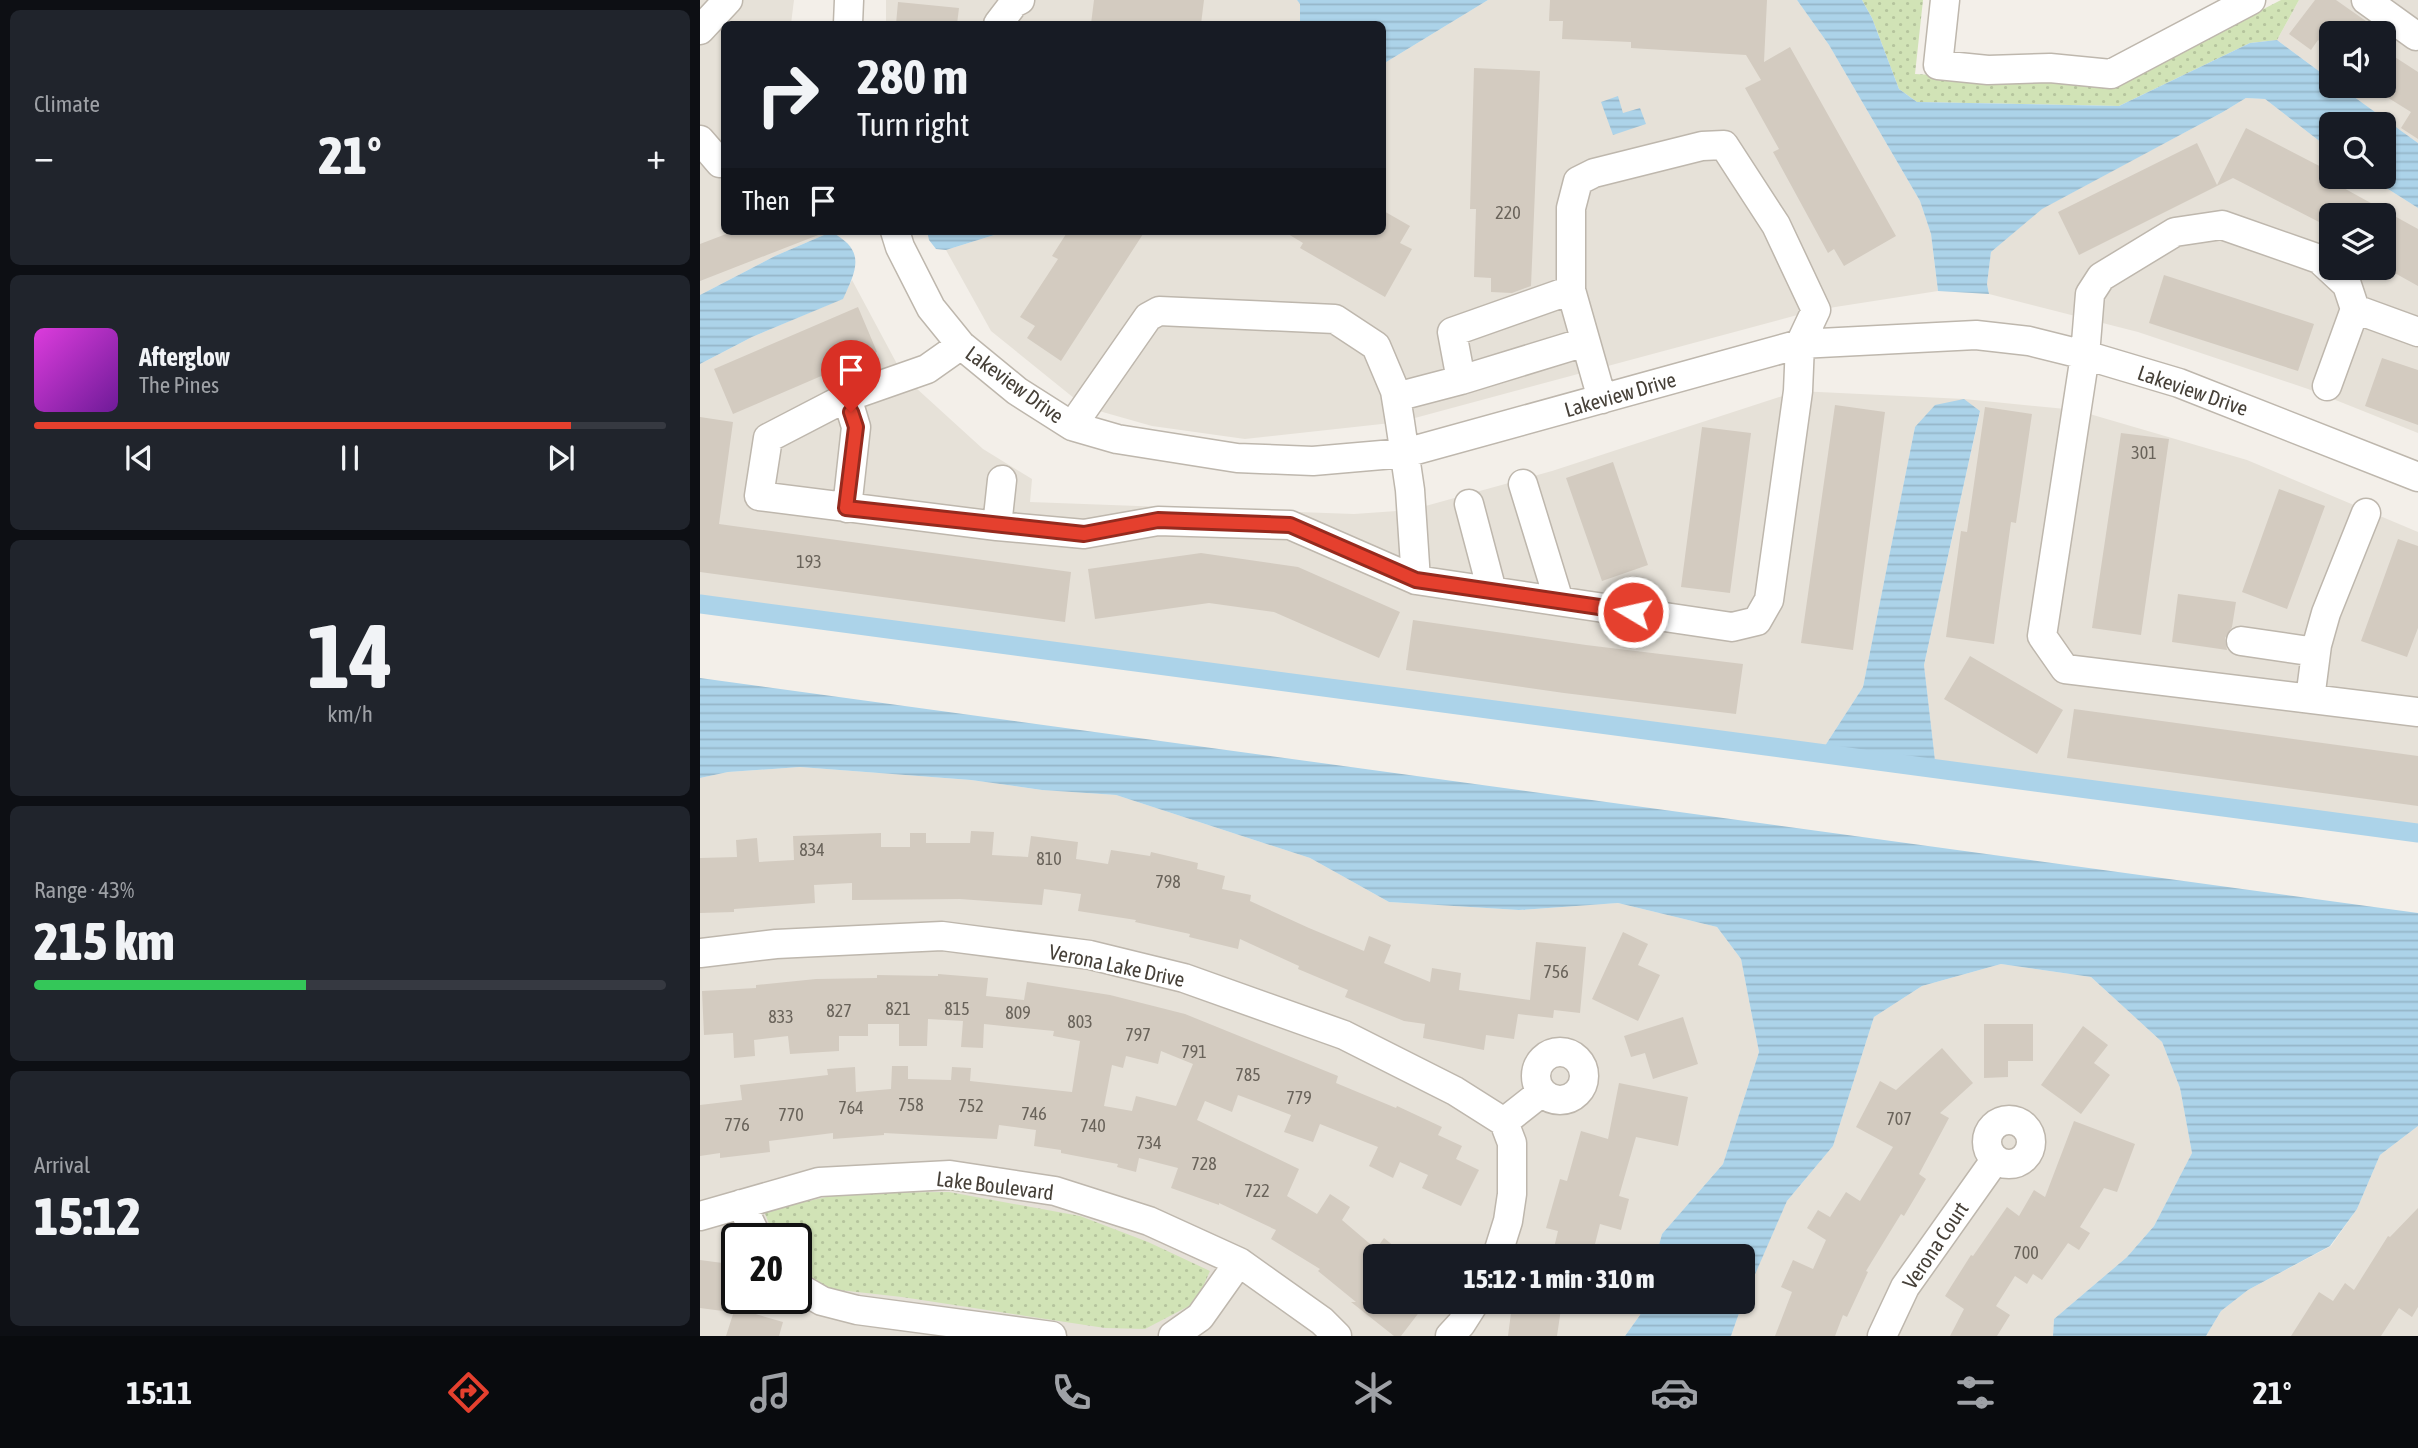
<!DOCTYPE html>
<meta charset="utf-8">
<style>
:root{--surface:#171b24;--page:#20242c;--text:#f1f3f6;--muted:#9ea1a6;--line:#363941;--accent:#e5402e}
body{margin:0;font-family:"Asap Condensed",sans-serif;background:var(--page);color:var(--text);height:100vh;display:flex;flex-direction:column;font-size:26px;white-space:nowrap}
*{box-sizing:border-box;margin:0}
p{font-size:23px;color:var(--muted)}
.icon{flex:none;width:38px;height:38px;fill:none;stroke:currentColor;stroke-width:2;stroke-linecap:round;stroke-linejoin:round}
.map{position:relative;flex:1;overflow:hidden}
.panel{display:flex;flex-direction:column;gap:10px;padding:10px;background:#0d0f14;width:700px}
.panel>*{flex:none}
.top-card{position:absolute;left:21px;top:21px;width:665px;height:214px;border-radius:10px;box-shadow:0 2px 5px #0004;background:#171b24;color:var(--text);overflow:hidden}
.fabs{position:absolute;left:1619px;top:21px;display:grid;gap:14px}
.fabs a{display:grid;place-items:center;width:77px;height:77px;border-radius:10px;background:var(--surface);box-shadow:0 2px 5px #0004;font-size:35px}
.speed{position:absolute;left:21px;top:1223px;display:flex;gap:14px;font-size:35px;font-weight:700;text-align:center}
.speed>*{display:grid;place-content:center;width:91px;height:91px;border-radius:50%;background:var(--surface);box-shadow:0 2px 5px #0004;line-height:1}
.speed .limit{border:4px solid #111;border-radius:10px;background:#fff;color:#111}
.pin{position:absolute;display:grid;place-items:center;width:60px;height:60px;color:#fff;margin:-72px -30px;border-radius:50% 50% 50% 0;rotate:-45deg;box-shadow:0 0 7px #0007}
.pin .icon{rotate:45deg}
.me{position:absolute;width:77px;margin:-38px;rotate:279deg;stroke-linejoin:round;filter:drop-shadow(0 0 5px #0008)}
.turn{display:flex;align-items:center;gap:24px;height:147px;padding:0 21px;font-size:32px}
.turn .icon{width:91px;height:91px;stroke-width:2.5}
.turn b{display:block;font-size:49px;line-height:60px}
.then{display:flex;align-items:center;height:66px;padding:0 21px;background:#0003;gap:14px;font-size:26px}
.big{font-size:52px;font-weight:800;line-height:1.1}
.panel .card{flex:1;display:flex;flex-direction:column;justify-content:center;gap:10px;min-width:0;padding:0 24px;border-radius:10px;background:var(--page)}
.panel .dial{align-items:center;gap:0}
.dial b{font-size:91px;line-height:1}
.song{display:flex;align-items:center;gap:21px}
.cover{width:84px;height:84px;border-radius:10px;background:linear-gradient(135deg,hsl(300 70% 55%),hsl(280 70% 35%))}
.played{height:7px;border-radius:4px;background:linear-gradient(90deg,var(--accent) 85%,var(--line) 85%)}
.keys{display:flex;justify-content:space-around;direction:ltr}
.heat{display:flex;justify-content:space-between;align-items:center;font-size:38px;direction:ltr}
.charge{height:10px;border-radius:5px;background:linear-gradient(90deg,#34c759 43%,var(--line) 0)}
.trip{position:absolute;left:663px;top:1244px;width:392px;height:70px;border-radius:10px;background:var(--surface);box-shadow:0 2px 5px #0004;font-weight:800;line-height:70px;text-align:center}
.tab-bar{display:flex;height:112px;justify-content:space-around;align-items:center;background:#090b0e;color:var(--muted)}
.tab-bar .icon{width:49px;height:49px}
.tab-bar .selected{color:var(--accent)}
.tab-bar b{font-size:32px;color:var(--text)}
main{display:flex;flex:1;min-height:0}
.map>svg:first-child{display:block}
.residential{fill:#e6e1d8;fill-rule:evenodd}
.grass{fill:url(#grass-dots)}
.water{fill:url(#water-rules)}
.lines{fill:none;stroke-linecap:round;stroke-linejoin:round}
.canal{stroke:#acd3e9;stroke-width:19}
.building{fill:#d3cbc0;fill-rule:evenodd}
.minor-casing{stroke:#beb7ad;stroke-width:31}
.minor{stroke:#fff;stroke-width:28}
.route-casing{stroke:#952a1e;stroke-width:18}
.route{stroke:#e5402e;stroke-width:12}
.labels{text-anchor:middle;dominant-baseline:central;stroke-width:5;stroke-linejoin:round;paint-order:stroke}
.number-label{font-size:18px;fill:#69635a}
.street-label{font-size:21px;fill:#464038;stroke:#fff}
</style>
<main>
<section class="panel">
<div class="card"><p>Climate</p>
<div class="heat"><a>−</a><b class="big">21°</b><a>+</a></div>
</div>
<div class="card">
<div class="song"><i class="cover"></i><div><b>Afterglow</b><p>The Pines</p></div></div>
<div class="played"></div>
<div class="keys"><svg class="icon" aria-label="previous" viewBox="0 0 24 24"><path d="M18 5L8 12l10 7zM5 5v14"/></svg><svg class="icon" aria-label="pause" viewBox="0 0 24 24"><path d="M8 5v14M16 5v14"/></svg><svg class="icon" aria-label="next" viewBox="0 0 24 24"><path d="M6 5l10 7-10 7zM19 5v14"/></svg></div>
</div>
<div class="card dial"><b>14</b><p>km/h</p></div>
<div class="card"><p>Range · 43%</p><b class="big">215 km</b><div class="charge"></div></div>
<div class="card"><p>Arrival</p><b class="big">15:12</b></div>
</section>
<div class="map">
<svg width="1718" height="1336" viewBox="0 0 1718 1336">
<defs>
<pattern id="grass-dots" width="8" height="8" patternUnits="userSpaceOnUse" patternTransform="scale(1.75)"><rect width="8" height="8" fill="#d1e3b6"/><path d="M2 2h.1M6 6h.1" fill="none" stroke="#b5c49d" stroke-width="1.8" stroke-linecap="round"/></pattern>
<pattern id="water-rules" width="6" height="5" patternUnits="userSpaceOnUse" patternTransform="scale(1.75)"><rect width="6" height="5" fill="#acd3e9"/><path d="M0 2.5h6" fill="none" stroke="#95b6c9"/></pattern>
</defs>
<rect width="100%" height="100%" fill="#f3efe9"/>
<!-- residential -->
<path class="residential" d="M0 0H94L91 24H24V231L131 232 75 256 0 295Z
M186 0H597L600 3V24H186Z
M788 0H1097L1129 45 1220 201 1231 234 1238 291 1116 310 700 422 545 439 452 426 385 407 291 331 246 250 307 231H682L683 64Z
M1599 0H1718V143L1639 86H1684V33H1631V80L1577 40Z
M1546 98 1565 99 1631 150V177H1669L1718 208V433L1608 389 1438 332 1289 294 1287 284 1291 252 1341 209 1523 112ZM1631 215H1684V268H1631Z
M152 280 204 377 283 449 332 479 330 502 654 514 711 510 852 471 1098 391 1264 399 1376 410 1547 460 1718 532V833L1236 769 1224 665 1280 412 1215 427 1163 687 1119 755 0 604V364L52 337 142 299Z
M100 767 271 780 342 790 416 795 610 858 689 902 819 910 918 903 1017 927 1041 959 1059 1052 1023 1164 962 1234 956 1256H676V1302H944L940 1315 925 1336H0V778L28 772ZM37 1239H96V1298H37Z
M1301 964 1391 977 1462 1042 1480 1088 1492 1153 1454 1226 1427 1257 1354 1319 1353 1336H1031L1047 1291 1087 1201 1133 1146 1174 1017 1222 986Z
M1718 1126V1336H1506L1521 1311 1548 1290 1631 1246 1657 1209 1680 1155Z"/>
<!-- grass -->
<path class="grass" d="M1162 0H1223L1215 74 1416 85 1581 0H1599L1577 40 1550 43 1419 106 1217 102 1199 89 1172 18Z
M249 1192 380 1216 448 1242 510 1271 502 1289 489 1306 445 1329 405 1328 202 1297 130 1289 96 1270V1239H75L64 1211 144 1193Z"/>
<!-- water -->
<path class="water" d="M597 0H788L683 64 682 24H600V4Z
M1097 0H1162L1172 18 1199 89 1217 102 1419 106 1550 43 1577 40 1631 80V86H1639L1718 143V208L1669 177H1684V124H1631V150L1565 99 1546 98 1523 112 1342 209 1291 252 1287 284 1289 294 1238 291 1231 234 1220 201 1129 45Z
M918 96 923 113 940 108 946 124 913 135 901 102Z
M227 231H307L246 250 236 249 229 240Z
M131 232C166 250 157 269 143 299L52 337 0 364V295L75 256Z
M1264 399 1280 411 1224 665 1236 769 1119 755 1163 687 1215 427 1235 405Z
M0 678 1718 913V1126L1680 1155 1657 1209 1630 1246 1548 1290 1521 1311 1506 1336H1353L1354 1319 1427 1257 1454 1226 1492 1153 1480 1088 1462 1042 1391 977 1301 964 1222 986 1174 1017 1133 1146 1087 1201 1043 1302V1256H956L962 1234 1023 1164 1059 1052 1041 959 1017 927 918 903 819 910 689 902 610 858 416 795 342 790 271 780 100 767 28 772 0 778Z
M944 1302H1043L1031 1336H925L940 1315Z"/>
<g class="lines">
<!-- canal -->
<path class="canal" d="M0 604 1718 833"/>
</g>
<!-- building -->
<path class="building" d="M394 0H504L501 24H391Z
M850 0H1067L1064 62 1090 47 1196 236 1144 266 1134 249 1128 253 1073 152 1079 149 1045 88 1061 80 1046 55 931 48V42L862 39 863 21H849Z
M1615 0H1636L1683 33H1631V49L1618 40 1611 50 1589 34Z
M198 2 259 8 257 24H196Z
M1684 50 1718 72V139L1701 128 1711 112 1669 86H1684Z
M774 68 840 71 831 286 812 293 791 292V278L774 277 776 209H770Z
M1546 128 1631 172V177L1644 179 1640 186 1718 229V286L1684 267V215H1625L1621 223 1533 178 1379 255 1358 212 1497 143 1517 185Z
M682 210 710 226 700 243 712 249 685 297 600 248 603 243 583 231H682Z
M34 231H125L126 232 0 281V244Z
M368 231H445L361 361 327 338 335 326 320 317 358 259 352 256Z
M1464 275 1614 324 1598 371 1449 323Z
M158 307 177 352 33 414 14 369Z
M1682 358 1718 370V425L1665 406Z
M1135 405 1185 412 1153 650 1101 643Z
M1285 407 1332 414 1316 523 1311 522 1294 644 1246 637 1261 531 1267 532Z
M0 417 33 422 19 524 371 572 365 622 0 572Z
M1002 427 1051 433 1030 593 981 587Z
M1421 433 1469 439 1441 635 1392 628Z
M913 462 948 565 902 581 866 478Z
M1579 489 1625 506 1587 609 1542 592Z
M1698 539 1718 546V628L1707 657 1661 641Z
M501 553 598 567 700 612 679 658 574 612 509 603 395 619 388 569Z
M1478 594 1536 602 1532 627 1525 638 1527 650 1472 642Z
M713 620 886 645 1043 664 1036 714 864 693 706 670Z
M1270 656 1363 710 1337 754 1244 699Z
M1374 709 1718 756V806L1367 758Z
M271 831 294 832 292 855 328 857 331 836 378 842 376 859 408 864 411 850 450 856 451 852 498 863 497 869 525 876 522 889 551 895 550 901 609 928 664 951 669 936 691 945 684 963 730 982 732 968 761 973 759 990 830 1000 836 942 886 947 880 1013 854 1010 853 1018 818 1014 814 1039 786 1035 784 1050 723 1038 725 1024 704 1021 645 997 648 990 598 969 599 966 540 939 538 949 489 937 490 934 435 922 436 920 378 911 381 894 344 889 342 905 260 899 152 900V883L114 885 115 903 34 909V912L0 913V858L37 857 36 840 57 838 59 862 94 860 93 836 181 833V847H210V833H226V843H270Z
M923 932 948 944 938 965 960 975 938 1021 892 999Z
M238 974 288 978 286 996 324 1000 327 982 410 995 485 1014 638 1076 636 1083 696 1108 697 1106 742 1127 738 1135 762 1146 756 1159 779 1170 761 1206 722 1188 728 1175 700 1162 693 1178 669 1166 678 1147 620 1124 613 1142 584 1132 591 1115 538 1095 532 1112 505 1101 497 1120 599 1169 587 1196 617 1214 630 1194 650 1207 642 1220 676 1249 684 1238 706 1256H676V1302H727L701 1336H694L651 1302H656L618 1271 620 1269 571 1239 576 1230 519 1203V1205L471 1188 478 1168 439 1158 436 1172 417 1167 418 1164 361 1153V1150L334 1146 336 1130 299 1125 297 1139 184 1133V1135L133 1139V1133L69 1141 70 1152 20 1158V1153L0 1156V1105L42 1100 40 1085 128 1075 127 1069 155 1067 156 1092 191 1089 192 1066H208V1079L251 1080 252 1067 271 1068 270 1081 372 1092 380 1041 353 1036 354 1031 284 1024 283 1048 261 1047 263 1021 228 1019 227 1046H199V1024H168V1036H139V1051L90 1054 88 1036 54 1040 55 1056 34 1058 33 1033 4 1035 2 991 56 988V985L116 979 177 978V975L238 976ZM461 1051 493 1064 476 1106 436 1096 432 1111 404 1106 412 1065 423 1068 426 1056 458 1064Z
M983 1017 998 1064 953 1079 945 1053 931 1057 924 1036Z
M1284 1024H1333V1061H1308V1077L1284 1078Z
M1383 1026 1408 1045 1394 1063 1410 1075 1381 1114 1341 1085Z
M1242 1048 1273 1083 1240 1113 1249 1118 1219 1174 1226 1179 1204 1216 1201 1214 1166 1271 1168 1272 1147 1317 1143 1315 1135 1336H1075L1092 1292 1081 1287 1093 1260 1113 1269 1126 1240 1107 1228 1118 1210 1130 1217 1146 1192 1160 1201 1193 1147 1156 1127 1180 1081 1196 1090Z
M919 1083 988 1097 978 1146 936 1137 919 1196 929 1199 921 1230 900 1224 892 1256H852L858 1231 846 1228 860 1179 867 1181 881 1131 908 1139Z
M1374 1121 1435 1144 1417 1192 1404 1188 1380 1227 1390 1233 1379 1250 1368 1243 1342 1280 1333 1274 1327 1284 1315 1276 1296 1306 1310 1315 1297 1336H1250L1264 1309 1245 1296 1271 1255 1273 1256 1307 1207 1319 1216 1334 1190 1345 1197Z
M1718 1208V1307L1712 1317 1699 1308 1681 1336H1591L1619 1292 1633 1301 1645 1283 1654 1290 1688 1236 1690 1237Z
M0 1260 30 1264 23 1311 0 1308Z
M824 1302H862L857 1336H808L811 1313 822 1314Z
M35 1308 83 1322 79 1336H26Z"/>
<g class="lines">
<defs>
<path id="minor" d="M1245 0 1238 65 1288 70 1350 68 1411 74 1551 0
M1666 0 1716 36
M148 24 149 0
M298 24 314 3 320 0
M0 30 28 0
M0 140 20 163
M195 231 200 247 231 308 261 345 317 391 372 426 417 439 537 458 613 461 705 453 1100 344 1276 335 1329 341 1385 355 1479 383 1718 477
M1718 332 1655 309 1647 285 1619 259 1522 225 1475 232 1401 277 1390 294 1385 355 1342 636 1365 669 1718 712
M261 345 227 369 147 397 68 438 59 496 297 526 384 534 458 521 590 525 716 580 1032 627 1057 621 1069 600 1098 391 1100 344 1116 310 1076 225 1024 145 1002 146 894 173 878 181 871 208V290L902 399
M761 380 752 332 871 290
M1627 386 1655 309
M696 397 761 380 885 342
M372 426 448 317 459 311 635 319 676 346 695 391 700 422 710 490 716 580
M823 484 859 601
M769 504 792 591
M147 508 156 427 147 397
M297 526 302 480
M1541 641 1616 652
M1610 699 1617 645 1626 613 1666 513
M0 953 76 944 242 936 390 955 484 978 644 1035 755 1091 804 1122 812 1143V1194L808 1221 797 1256
M836 1076a24 24 0 1 1 48 0a24 24 0 1 1-48 0Z
M1287 1142a22 22 0 1 1 44 0a22 22 0 1 1-44 0Z
M804 1122 842 1092
M41 1204 58 1239
M0 1216 119 1182 250 1175 355 1191 449 1221 539 1262 622 1321 637 1336
M96 1286 122 1301 157 1310 352 1336
M473 1336 500 1317 539 1262
M750 1336 761 1324 775 1302
M1182 1336 1205 1287 1295 1160"/>
</defs>
<!-- minor casing -->
<use href="#minor" class="minor-casing"/>
<!-- minor -->
<use href="#minor" class="minor"/>
</g>
<g class="lines">
<defs>
<path id="route" d="M151 412 156 427 146 508 384 534 458 520 590 525 716 580 933 612"/>
</defs>
<!-- route casing -->
<use href="#route" class="route-casing"/>
<!-- route -->
<use href="#route" class="route"/>
</g>
<g class="labels">
<!-- number labels -->
<g class="number-label">
<text x="808" y="212">220</text>
<text x="1444" y="452">301</text>
<text x="109" y="561">193</text>
<text x="112" y="849">834</text>
<text x="349" y="858">810</text>
<text x="468" y="881">798</text>
<text x="856" y="971">756</text>
<text x="198" y="1008">821</text>
<text x="257" y="1008">815</text>
<text x="139" y="1010">827</text>
<text x="318" y="1012">809</text>
<text x="81" y="1016">833</text>
<text x="380" y="1021">803</text>
<text x="438" y="1034">797</text>
<text x="494" y="1051">791</text>
<text x="548" y="1074">785</text>
<text x="599" y="1097">779</text>
<text x="211" y="1104">758</text>
<text x="271" y="1105">752</text>
<text x="151" y="1107">764</text>
<text x="334" y="1113">746</text>
<text x="91" y="1114">770</text>
<text x="1199" y="1118">707</text>
<text x="37" y="1124">776</text>
<text x="393" y="1125">740</text>
<text x="449" y="1142">734</text>
<text x="504" y="1163">728</text>
<text x="557" y="1190">722</text>
<text x="1326" y="1252">700</text>
</g>
<!-- street labels -->
<g class="street-label">
<text transform="translate(315 384) rotate(36)">Lakeview Drive</text>
<text transform="translate(1493 390) rotate(19)">Lakeview Drive</text>
<text transform="translate(920 394) rotate(-16)">Lakeview Drive</text>
<text transform="translate(417 965) rotate(12)">Verona Lake Drive</text>
<text transform="translate(295 1185) rotate(7)">Lake Boulevard</text>
<text transform="translate(1235 1245) rotate(-56)">Verona Court</text>
</g>
</g>
</svg>
<div class="fabs">
<a><svg class="icon" aria-label="sound" viewBox="0 0 24 24"><path d="M4 9h4l5-4v14l-5-4H4zM17 9q2 3 0 6"/></svg></a>
<a><svg class="icon" aria-label="search" viewBox="0 0 24 24"><circle cx="10" cy="10" r="6"/><path d="M15 15l6 6"/></svg></a>
<a><svg class="icon" aria-label="layers" viewBox="0 0 24 24"><path d="M12 4l9 5-9 5-9-5zM3 14l9 5 9-5"/></svg></a>
</div>
<div class="speed"><div class="limit">20</div></div>
<div class="pin" style="left:151px;top:412px;background:#d93025"><svg class="icon" aria-label="arrive" viewBox="0 0 24 24"><path d="M6 21V4h12l-3 4 3 4H6"/></svg></div>
<svg class="me" style="left:933px;top:612px" viewBox="-20 -20 40 40"><circle r="17" fill="#e5402e" stroke="#fff" stroke-width="3"/><path d="M0-11L8 9 0 5-8 9z" fill="#fff"/></svg>
<div class="trip">15:12 · 1 min · 310 m</div>
<div class="top-card">
<div class="turn"><svg class="icon" aria-label="right" viewBox="0 0 24 24"><path d="M7 20v-9h11M14 6l5 5-5 5"/></svg><div><b>280 m</b>Turn right</div></div>
<div class="then">Then<svg class="icon" aria-label="arrive" viewBox="0 0 24 24"><path d="M6 21V4h12l-3 4 3 4H6"/></svg></div>
</div>
</div>
</main>
<nav class="tab-bar">
<b>15:11</b>
<svg class="icon selected" aria-label="directions" viewBox="0 0 24 24"><path d="M12 3l9 9-9 9-9-9zM9 14v-3h6M13 9l2 2-2 2"/></svg>
<svg class="icon" aria-label="music" viewBox="0 0 24 24"><path d="M9 18V5l10-2v13"/><circle cx="6" cy="18" r="3"/><circle cx="16" cy="16" r="3"/></svg>
<svg class="icon" aria-label="phone" viewBox="0 0 24 24"><path d="M5 4h4l2 5-3 2q2 4 5 5l2-3 5 2v4C11 20 4 13 5 4z"/></svg>
<svg class="icon" aria-label="climate" viewBox="0 0 24 24"><path d="M12 3v18M4 7l16 10M4 17L20 7"/></svg>
<svg class="icon" aria-label="car" viewBox="0 0 24 24"><path d="M5 17H2v-5l4-1 3-4h7l3 4 3 1v5h-3M9 17h6M6 11h13"/><circle cx="7" cy="17" r="2"/><circle cx="17" cy="17" r="2"/></svg>
<svg class="icon" aria-label="filters" viewBox="0 0 24 24"><path d="M4 7h16M4 17h16"/><circle cx="9" cy="7" r="2"/><circle cx="15" cy="17" r="2"/></svg>
<b>21°</b>
</nav>
